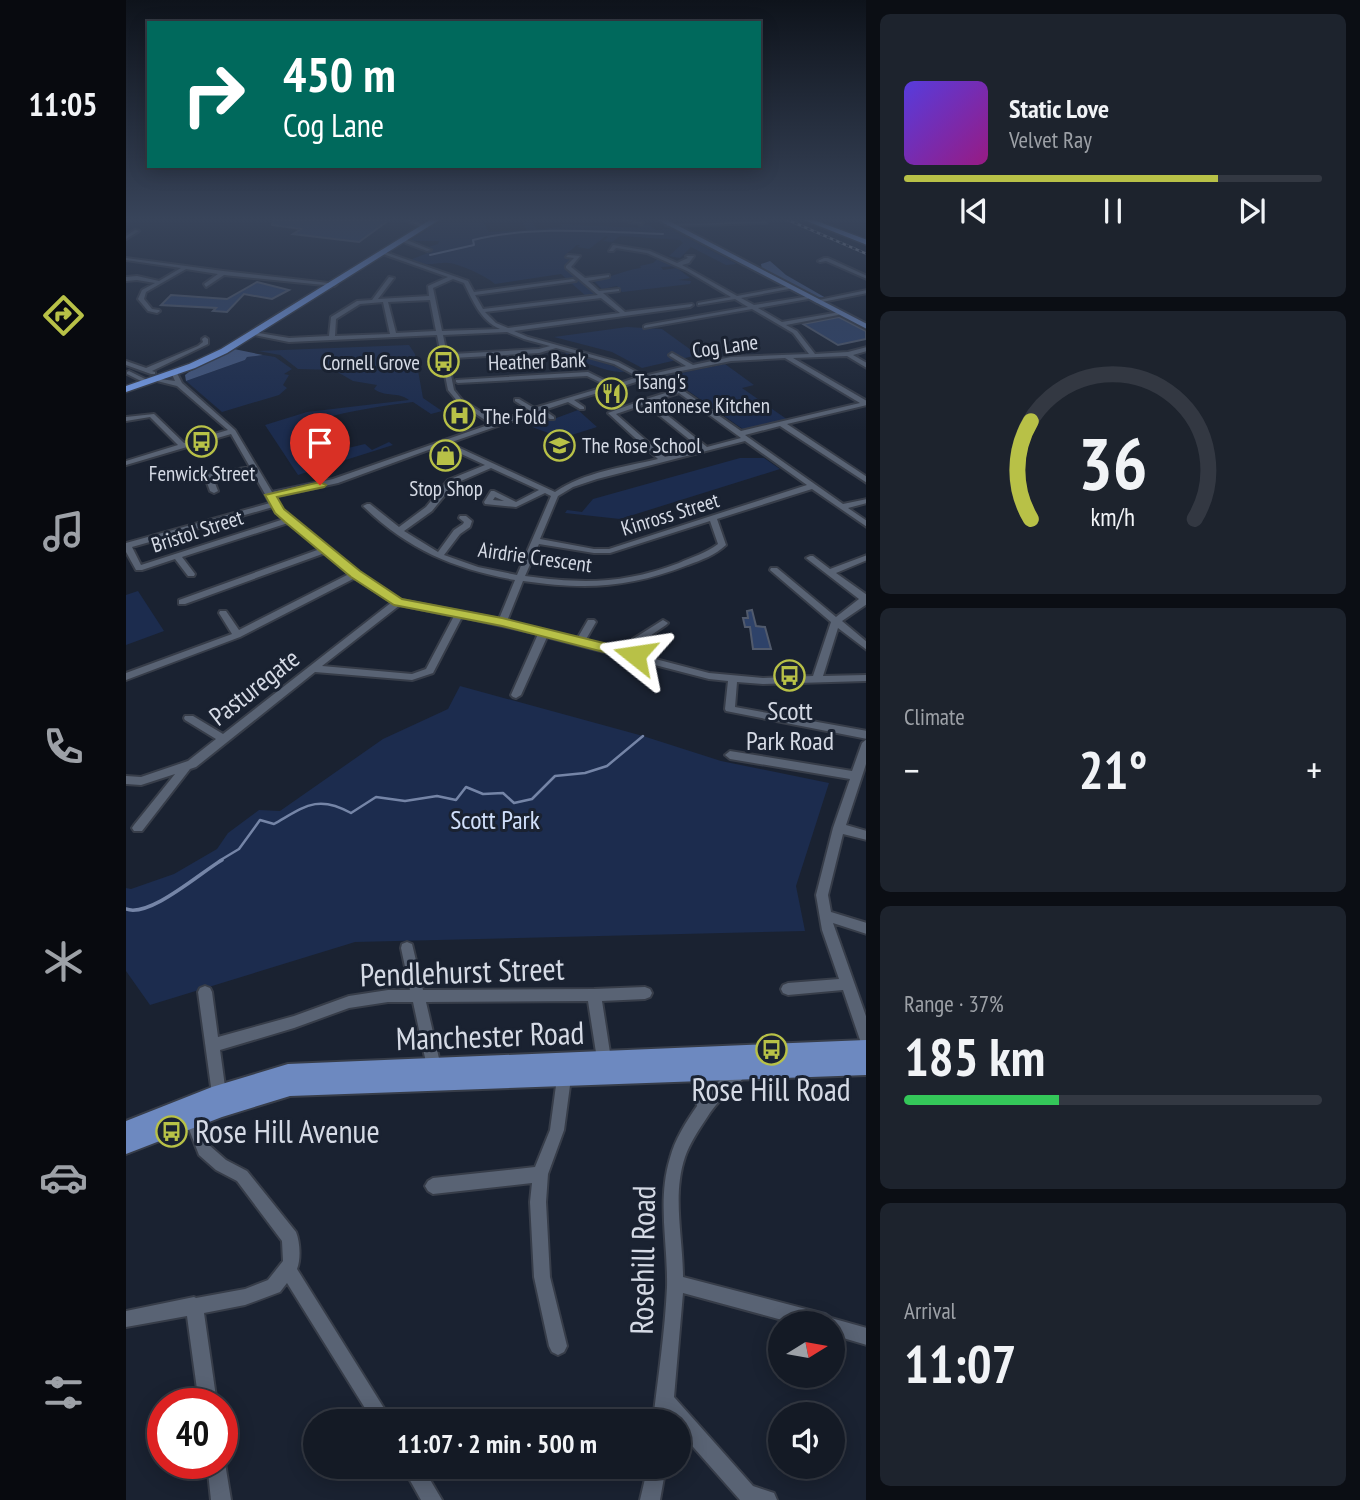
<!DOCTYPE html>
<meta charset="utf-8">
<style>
:root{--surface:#141a25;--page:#1d232d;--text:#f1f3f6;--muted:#9da1a7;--line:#333842;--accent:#b8c147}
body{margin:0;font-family:"PT Sans Narrow",sans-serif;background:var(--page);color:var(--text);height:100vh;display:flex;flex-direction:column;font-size:26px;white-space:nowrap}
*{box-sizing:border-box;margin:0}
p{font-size:23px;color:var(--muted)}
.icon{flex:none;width:38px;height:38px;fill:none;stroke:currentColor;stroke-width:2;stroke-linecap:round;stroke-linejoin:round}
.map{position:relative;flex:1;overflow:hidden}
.sheet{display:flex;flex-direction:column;gap:14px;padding:14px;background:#0b0e14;width:494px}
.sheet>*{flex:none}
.top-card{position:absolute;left:21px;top:21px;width:614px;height:147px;border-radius:0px;box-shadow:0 4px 18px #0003,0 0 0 2px var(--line);background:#00695c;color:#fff;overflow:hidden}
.needle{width:46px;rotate:79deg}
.controls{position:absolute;left:642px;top:1311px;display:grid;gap:14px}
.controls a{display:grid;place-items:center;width:77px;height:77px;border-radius:50%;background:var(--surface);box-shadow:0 4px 18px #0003,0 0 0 2px var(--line);font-size:35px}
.speed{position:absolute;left:21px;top:1388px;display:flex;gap:14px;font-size:35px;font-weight:700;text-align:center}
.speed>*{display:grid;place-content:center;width:91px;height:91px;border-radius:50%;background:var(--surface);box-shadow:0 4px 18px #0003,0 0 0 2px var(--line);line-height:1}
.speed .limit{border:10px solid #d22;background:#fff;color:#111}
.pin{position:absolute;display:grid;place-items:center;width:60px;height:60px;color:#fff;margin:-72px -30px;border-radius:50% 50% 50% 0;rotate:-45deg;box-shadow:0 0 7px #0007}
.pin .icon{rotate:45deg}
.me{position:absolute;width:77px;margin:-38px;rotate:285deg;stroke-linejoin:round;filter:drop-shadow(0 0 5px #0008)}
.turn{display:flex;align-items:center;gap:24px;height:147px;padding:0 21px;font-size:32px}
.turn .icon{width:91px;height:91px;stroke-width:2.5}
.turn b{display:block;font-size:49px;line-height:60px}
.big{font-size:52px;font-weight:700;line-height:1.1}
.sheet .widget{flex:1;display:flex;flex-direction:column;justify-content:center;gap:10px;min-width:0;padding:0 24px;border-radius:10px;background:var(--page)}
.sheet .dial{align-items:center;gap:0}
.dial svg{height:182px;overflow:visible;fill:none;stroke:var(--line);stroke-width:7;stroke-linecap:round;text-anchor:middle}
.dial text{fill:var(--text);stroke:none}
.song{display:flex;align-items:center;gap:21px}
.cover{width:84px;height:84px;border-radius:10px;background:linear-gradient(135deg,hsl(250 70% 55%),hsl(310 70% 35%))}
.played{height:7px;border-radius:4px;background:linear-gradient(90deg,var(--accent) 75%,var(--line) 75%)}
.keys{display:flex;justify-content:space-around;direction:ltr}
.heat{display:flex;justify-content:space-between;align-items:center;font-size:38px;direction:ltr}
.charge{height:10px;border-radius:5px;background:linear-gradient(90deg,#34c759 37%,var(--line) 0)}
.trip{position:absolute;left:177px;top:1409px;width:388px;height:70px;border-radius:35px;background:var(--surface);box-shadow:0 4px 18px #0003,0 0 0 2px var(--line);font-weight:700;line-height:70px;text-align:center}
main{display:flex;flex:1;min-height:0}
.tabs{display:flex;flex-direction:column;width:126px;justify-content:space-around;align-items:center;background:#080a0f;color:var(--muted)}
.tabs .icon{width:49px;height:49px}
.tabs .on{color:var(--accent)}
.tabs b{font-size:32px;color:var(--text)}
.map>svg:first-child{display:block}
.green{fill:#1c2c4e}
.forest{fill:#445983}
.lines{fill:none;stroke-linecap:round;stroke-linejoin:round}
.stream-far2{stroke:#7585a7;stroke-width:2}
.stream-far1{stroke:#7585a7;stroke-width:2.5}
.stream{stroke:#7585a7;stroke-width:3.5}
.building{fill:#2e4269;stroke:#515a6c;stroke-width:2}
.minor-casing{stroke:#373d49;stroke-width:4}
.major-casing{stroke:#373d49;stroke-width:4}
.highway-casing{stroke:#373d49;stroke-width:3}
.minor{fill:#596374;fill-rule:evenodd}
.major{fill:#6d89c0;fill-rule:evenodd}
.highway{fill:#7aa3f3;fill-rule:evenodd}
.rail-casing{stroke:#a4aab6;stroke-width:2.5}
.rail{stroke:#1a2231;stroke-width:2;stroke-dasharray:3.5;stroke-linecap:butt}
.route{fill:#b8c147;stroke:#787d2e;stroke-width:2}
.labels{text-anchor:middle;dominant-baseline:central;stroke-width:6;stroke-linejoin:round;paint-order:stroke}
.far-street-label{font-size:21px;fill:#d5dae5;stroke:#1a2231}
.far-poi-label{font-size:21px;fill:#d5dae5;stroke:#1a2231;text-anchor:start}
.street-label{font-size:26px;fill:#d5dae5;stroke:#1a2231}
.poi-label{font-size:26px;fill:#d5dae5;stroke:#1a2231}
.park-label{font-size:26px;fill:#d1e0fb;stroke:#1a2231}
.near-street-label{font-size:32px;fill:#d5dae5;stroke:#1a2231}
.near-poi-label{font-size:32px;fill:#d5dae5;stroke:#1a2231}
</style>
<main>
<nav class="tabs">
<b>11:05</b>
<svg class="icon on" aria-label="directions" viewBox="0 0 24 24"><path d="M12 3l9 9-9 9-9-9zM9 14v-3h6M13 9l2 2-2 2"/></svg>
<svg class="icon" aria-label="music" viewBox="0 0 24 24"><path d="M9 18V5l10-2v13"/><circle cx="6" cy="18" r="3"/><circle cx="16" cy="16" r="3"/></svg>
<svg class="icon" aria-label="phone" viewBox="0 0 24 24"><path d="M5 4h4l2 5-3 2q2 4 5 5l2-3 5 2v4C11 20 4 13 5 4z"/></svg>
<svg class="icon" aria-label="climate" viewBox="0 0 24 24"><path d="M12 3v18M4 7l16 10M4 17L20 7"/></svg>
<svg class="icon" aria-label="car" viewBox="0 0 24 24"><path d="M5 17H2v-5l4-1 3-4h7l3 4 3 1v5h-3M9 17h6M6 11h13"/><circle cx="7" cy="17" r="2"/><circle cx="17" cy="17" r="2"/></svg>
<svg class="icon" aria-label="filters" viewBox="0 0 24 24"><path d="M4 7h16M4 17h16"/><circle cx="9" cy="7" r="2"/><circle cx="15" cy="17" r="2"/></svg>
</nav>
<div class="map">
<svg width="741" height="1500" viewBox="0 0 741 1500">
<rect width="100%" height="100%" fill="#1a2231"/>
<!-- green -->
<path class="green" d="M315 221 358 223 363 232 401 230 396 222 404 221 412 229 436 227 435 224 512 228 513 225H523L530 230 545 229 611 264 600 265 565 247 554 258 543 256 557 243 554 240 494 236 486 242 477 241 482 237 480 236 463 249 451 247 454 245H451L438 256 446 259 440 264V267L472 294 461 297 435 274 369 284C360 276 329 261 317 263 301 264 301 266 284 260L304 252 299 248 312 244 313 241H283Z
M532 258 551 266 535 267 537 270 551 268 564 278 552 280 565 281 564 284 496 292 491 286 476 289 467 280C486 278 497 270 515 268L514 266 527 263Z
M501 327 536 329 572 355 516 368 486 352 428 337Z
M283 345 289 354 297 398 316 411 305 414 287 402C256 406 227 410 196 419L222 448 239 444 246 450 263 442 267 445 172 475 139 425 181 412 283 400C271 391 261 398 248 389L251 385 227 381 208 370 172 369 154 355 132 351Z
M439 350 502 371C480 376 463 359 441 361Z
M137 355 149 357 166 369 158 374 163 375 157 385 161 388 153 395 96 412 60 381 119 360 121 357Z
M599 364 628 385 616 388 662 420 618 430 541 376Z
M452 410 471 427 436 438 406 427Z
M614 458H638L654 469 494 519 439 513 441 510 456 512 467 499Z
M12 591 38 631 0 645V595Z
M334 686 517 736 595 761 703 783 670 886 679 931 229 942 24 1005 0 971V888L5 889 48 874 91 849 102 833 133 810 154 811 257 739 322 709Z"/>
<!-- forest -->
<path class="forest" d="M644 261 660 275 700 298 688 297 636 270 635 264Z
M108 349 137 355 121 357 119 360 60 381 59 375 63 372Z"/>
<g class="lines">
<!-- stream-far2 -->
<path class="stream-far2" d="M304 255 348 245 347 240C408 225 475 232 537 234"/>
<!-- stream-far1 -->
<path class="stream-far1" d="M93 861 113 849 134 820 148 824C178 807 191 794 225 813L250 797 279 801 311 796 330 800 340 787 357 794 377 793 388 803 406 799 429 776 459 773 481 766 517 736"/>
<!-- stream -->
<path class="stream" d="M0 909C24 918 75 872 96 860"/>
</g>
<!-- building -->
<path class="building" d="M147 220H263L233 242 167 234 175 229 146 225Z
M131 282 163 290 146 299 118 294 101 312 87 311 90 308 35 305 45 295 101 299Z
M713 317 740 331V339L712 345 677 324Z
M626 610 630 626 639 627 645 649H627L624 627H619L617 618H622L621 611Z"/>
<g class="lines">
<defs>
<path id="minor" d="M279 220H287L302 227 298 228Z
M495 220H508L517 223 515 224Z
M639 221 641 223 542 226 540 225Z
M9 230 13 231 0 239V236Z
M277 240H281L305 250 301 251 277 242Z
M487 245 524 251 551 263 562 258 560 256H568L563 263 556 265 611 296 665 286 668 288 615 298 628 305 684 296 682 299 632 308 656 322 714 312 715 313 712 315 660 325 671 331 689 354 722 352 741 347V351L727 355 741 363V368L721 356 667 358 741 401V405L661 424 741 477V483L654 426 619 435 717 504 741 499V503L722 508 741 521V527L686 489 591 519 600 545C589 555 576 560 562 565 503 588 460 590 397 581L381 621 451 639 462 620H468L470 622 459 641 504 652 507 639 537 620 542 623 540 625 515 642 514 655 583 673 637 678 687 676 705 622 644 570 645 568H651L710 617 733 599 680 558 684 556H687L704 569 741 555V560L710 573 741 595V604L716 621 741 642V650L712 628 697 676 741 675V681L637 684 611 682 609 707 741 731V739L600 711 599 709 602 681 583 679 421 637 395 695 390 698 387 697 385 695 412 634 336 617 307 673 286 680 189 672 70 767 64 769 16 831H8L6 828 8 825 49 774 15 785 0 784V776L15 777 62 761 90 739 59 720 58 718 59 716H67L97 734 266 602 229 578 114 637 0 680V673L106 634 93 613 94 611H100L113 630 223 574 199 553 59 604H53V600L194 549 162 523 56 557 69 574 68 576H62L49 559 16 570H10L0 552V543L144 503 126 471 87 478 92 491 88 493 84 491 79 477 80 475 124 467 105 434 0 465V461L52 445 24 417 0 421V417L28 414 58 443 102 430 51 386 31 381 34 379 49 381 45 372 50 371 56 383 109 430 146 492 207 479 365 424 332 402 322 390 311 335 163 342 123 334 126 332 163 338 203 336 205 317 231 301 246 300 263 277 268 278 252 299 303 296 302 286 322 277 257 254 259 252 342 281 348 292 447 279 450 281 349 295 357 309 472 295 440 268V266L448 258 440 257 442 255 454 256 445 267 459 278 483 275V277L462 281 473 291 493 289V291L477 293 499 312 566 304 567 305 564 307 388 331 402 337 492 362 518 376 560 366 544 356 543 355 546 353 567 365 605 357 683 354 667 333 626 309 518 328V326L520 325 622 307 609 299 572 305V303L605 297 561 271 521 253 490 248 487 251H483ZM327 279 338 283C347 301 354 320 374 329L316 331 307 288ZM475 298 494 313 382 328 370 323 359 312ZM304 300 310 331 270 333 262 302ZM257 302 264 334 209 336 210 319 234 304ZM381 332 398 339 424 346 413 349 327 354 324 356 327 358 413 353 430 348 488 364 512 377 488 385 462 372 330 380V382L332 383 461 376 482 386 408 408 393 399H389V401L403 410 371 422 336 400 328 390 317 335ZM659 358 734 403 615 431 535 375 605 361ZM529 376 549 390 517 400 482 413 532 459C498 467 458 472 429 492L323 443 412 412 424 419H428V417L418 410 442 402 454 409H458V407L448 400 472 393 484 400H488V398L478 392ZM553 393 611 435 615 438 581 447 525 402ZM519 404 574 448 539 457 490 414ZM619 441 681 485 483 549H468L414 539 432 496 447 487 471 479ZM316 445 359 465 322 480 300 507 273 527 244 504H241L237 506C282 550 329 569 389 580L373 619 275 600 232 572 156 510 148 497 212 483ZM365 468 413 490 390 502 368 491H365L358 502 359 504 390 507 419 493 425 496 391 575 352 567 318 555 334 534 344 527 346 521 340 516H334L333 518 338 522 337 524 328 530 312 552 278 531 306 511 328 484ZM369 497 378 501 367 500ZM147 507 150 513 158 519 15 565 6 547ZM584 521 592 544C580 553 566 557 553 563 498 584 457 584 399 576L413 544 468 553H484ZM274 605 328 616 300 669 286 674 196 666Z
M0 258 97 271 211 284 208 286 98 275 80 287 78 284 92 274 60 269 20 292 18 299 26 309 33 310 34 311 31 313 22 311 12 299 16 290 29 283 11 280 0 281V277L11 276 33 281 55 268 0 260Z
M698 258H702L741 276V279L700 261 694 262 692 261Z
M741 290V293L691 303 688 301Z
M79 337 82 339V344L26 371 29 372V374H25L0 365V361L20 368 72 346 77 342 76 339Z
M3 371 23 381 24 382 19 383 1 374V372Z
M741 739V761L720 825 741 831V840L717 834 702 895 705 912 741 923V934L707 923 741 1019V1046L736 1045 734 1040 717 990 662 995 657 993 655 989 657 985 662 983 713 979 696 930 690 895 707 828 724 779 604 759 599 755 604 751 726 771 736 743Z
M281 942 286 944 287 948 297 990 468 989 519 987 524 989 526 993 524 997 519 999 476 1001 485 1059 483 1064 478 1066 473 1064 471 1059 462 1001 300 1002 315 1067 313 1072 308 1074 303 1072 301 1067 287 1002H262L223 1008 168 1028 94 1050 100 1094 98 1099 93 1101 88 1099 86 1094 72 992 74 988 79 986 84 988 86 992 92 1037 168 1016 223 996 262 990H284L275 948 276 944Z
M568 1066C578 1070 581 1082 583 1091 592 1082 601 1072 613 1067L618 1069 620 1074C616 1082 607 1086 601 1093 593 1101 586 1109 580 1119 572 1131 564 1143 559 1157 546 1195 557 1238 557 1277L699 1314 705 1318 741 1328V1345L707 1335V1323H667L557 1293 548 1397 627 1486 648 1493 651 1500H614L553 1431V1421H527C532 1377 539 1332 541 1287 542 1244 531 1200 544 1158 549 1139 560 1122 571 1106L567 1085 561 1073 563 1068Z
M438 1071 443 1073 445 1078 438 1130 422 1174 420 1202 424 1277 441 1346 438 1352 432 1355 426 1352 423 1346 408 1277 404 1202 406 1183 307 1194 302 1191 299 1186 302 1181 307 1178 409 1167 424 1130 431 1078 433 1073Z
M66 1112 71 1114 83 1145 100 1160 121 1171 170 1232C174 1242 175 1259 171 1269L266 1421H247L161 1283 154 1292 119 1305 78 1313 91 1404H73L61 1316 0 1327V1311L68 1297 70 1298 119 1289 142 1280 157 1261 156 1241 111 1181 90 1170 73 1155 59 1119 61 1114Z
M96 1456 99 1463 105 1500H85L81 1463H96Z
M276 1466H296L316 1500H295Z
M522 1466H540L534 1500H514Z"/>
<path id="major" d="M532 220H541L741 324V329Z
M741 1040V1075L164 1096 96 1117 0 1154V1121L86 1087 162 1064Z"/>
<path id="highway" d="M304 220H313L101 353 69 368 0 392V386L63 364 95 349Z
M678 220H688L741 240V245Z"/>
</defs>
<!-- minor casing -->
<use href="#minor" class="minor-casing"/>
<!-- major casing -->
<use href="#major" class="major-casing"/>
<!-- highway casing -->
<use href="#highway" class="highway-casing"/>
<!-- minor -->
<use href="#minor" class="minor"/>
<!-- major -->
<use href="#major" class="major"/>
<!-- highway -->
<use href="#highway" class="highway"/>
<defs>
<path id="rail" d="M662 220 741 254"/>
</defs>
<!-- rail casing -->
<use href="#rail" class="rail-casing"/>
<!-- rail -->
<use href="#rail" class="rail"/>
</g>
<!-- sky -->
<linearGradient id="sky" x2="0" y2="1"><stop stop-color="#0e131b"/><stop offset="0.51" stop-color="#38445a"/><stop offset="1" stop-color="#38445a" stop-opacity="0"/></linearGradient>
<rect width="741" height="430" fill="url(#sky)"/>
<!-- route -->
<path class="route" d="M194 482 200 485 198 487 151 497 158 509 234 571 276 599 376 618 514 652 516 655 509 660 376 626 268 605 225 577 159 522 149 513 139 495Z"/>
<!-- icons -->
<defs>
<symbol id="bus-ring" viewBox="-11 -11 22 22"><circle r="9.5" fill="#1a2231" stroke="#b8c147" stroke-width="1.5"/><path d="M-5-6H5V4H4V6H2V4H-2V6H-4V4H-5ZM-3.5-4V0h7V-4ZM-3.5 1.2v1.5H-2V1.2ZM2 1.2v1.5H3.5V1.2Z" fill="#b8c147"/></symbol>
<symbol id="restaurant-ring" viewBox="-11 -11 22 22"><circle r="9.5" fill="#1a2231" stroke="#b8c147" stroke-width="1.5"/><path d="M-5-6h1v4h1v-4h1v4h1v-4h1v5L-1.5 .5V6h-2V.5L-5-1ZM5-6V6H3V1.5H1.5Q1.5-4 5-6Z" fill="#b8c147"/></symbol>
<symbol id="hospital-ring" viewBox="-11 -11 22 22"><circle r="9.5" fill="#1a2231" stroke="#b8c147" stroke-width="1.5"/><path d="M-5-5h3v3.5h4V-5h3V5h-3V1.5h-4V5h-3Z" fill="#b8c147"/></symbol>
<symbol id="school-ring" viewBox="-11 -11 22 22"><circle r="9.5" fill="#1a2231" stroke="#b8c147" stroke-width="1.5"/><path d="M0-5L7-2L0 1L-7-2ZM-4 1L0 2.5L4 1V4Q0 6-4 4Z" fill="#b8c147"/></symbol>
<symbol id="shop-ring" viewBox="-11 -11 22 22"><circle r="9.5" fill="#1a2231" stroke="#b8c147" stroke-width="1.5"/><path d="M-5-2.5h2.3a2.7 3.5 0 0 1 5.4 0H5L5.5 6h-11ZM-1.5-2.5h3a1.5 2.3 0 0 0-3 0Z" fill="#b8c147"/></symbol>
</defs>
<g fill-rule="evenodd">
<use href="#bus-ring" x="300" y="344" width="35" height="35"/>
<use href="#restaurant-ring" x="468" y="376" width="35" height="35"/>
<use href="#hospital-ring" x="316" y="398" width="35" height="35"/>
<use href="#bus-ring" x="58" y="424" width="35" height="35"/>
<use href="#school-ring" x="416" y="428" width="35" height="35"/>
<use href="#shop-ring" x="302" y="438" width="35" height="35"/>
<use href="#bus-ring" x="646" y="658" width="35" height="35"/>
<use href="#bus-ring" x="628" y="1032" width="35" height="35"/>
<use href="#bus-ring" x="28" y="1114" width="35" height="35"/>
</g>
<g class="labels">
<!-- far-street labels -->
<g class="far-street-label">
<text transform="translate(599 346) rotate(-8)">Cog Lane</text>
<text transform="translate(411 361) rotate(-2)">Heather Bank</text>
<text transform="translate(544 514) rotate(-17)">Kinross Street</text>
<text transform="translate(71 531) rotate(-18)">Bristol Street</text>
<text transform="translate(409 557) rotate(8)">Airdrie Crescent</text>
</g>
<!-- far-poi labels -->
<g class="far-poi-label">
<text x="294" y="362" text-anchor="end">Cornell Grove</text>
<text x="509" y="381">Tsang's<tspan x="509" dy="24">Cantonese Kitchen</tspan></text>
<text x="357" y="416">The Fold</text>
<text x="456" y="445">The Rose School</text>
<text x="76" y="473" text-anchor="middle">Fenwick Street</text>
<text x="320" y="488" text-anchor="middle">Stop Shop</text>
</g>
<!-- street labels -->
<g class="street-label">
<text transform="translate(128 687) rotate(-38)">Pasturegate</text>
</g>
<!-- poi labels -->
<g class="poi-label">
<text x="664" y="710">Scott<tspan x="664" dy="30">Park Road</tspan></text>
</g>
<!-- park labels -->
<g class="park-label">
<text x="369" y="819">Scott Park</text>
</g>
<!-- near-street labels -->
<g class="near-street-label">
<text transform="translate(336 971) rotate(-2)">Pendlehurst Street</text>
<text transform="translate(364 1035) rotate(-2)">Manchester Road</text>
<text transform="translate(516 1260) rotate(-89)">Rosehill Road</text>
</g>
<!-- near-poi labels -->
<g class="near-poi-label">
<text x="645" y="1089">Rose Hill Road</text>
<text x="69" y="1131" text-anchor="start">Rose Hill Avenue</text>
</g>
</g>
</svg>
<div class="controls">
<a><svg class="needle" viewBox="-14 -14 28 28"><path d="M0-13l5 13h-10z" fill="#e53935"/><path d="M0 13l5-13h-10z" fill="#9da1a7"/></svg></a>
<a><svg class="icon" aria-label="sound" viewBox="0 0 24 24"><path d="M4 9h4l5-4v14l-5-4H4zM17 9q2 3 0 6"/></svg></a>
</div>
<div class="speed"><div class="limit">40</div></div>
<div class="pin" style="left:194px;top:485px;background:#d93025"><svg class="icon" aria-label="arrive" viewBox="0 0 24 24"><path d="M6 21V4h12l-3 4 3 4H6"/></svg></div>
<svg class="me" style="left:509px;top:655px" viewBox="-20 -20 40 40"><path d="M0-17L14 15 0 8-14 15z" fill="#b8c147" stroke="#fff" stroke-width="4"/></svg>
<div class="trip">11:07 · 2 min · 500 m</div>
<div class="top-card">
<div class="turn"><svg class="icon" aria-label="right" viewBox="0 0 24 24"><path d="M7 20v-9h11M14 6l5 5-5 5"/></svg><div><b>450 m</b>Cog Lane</div></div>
</div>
</div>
<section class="sheet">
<div class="widget">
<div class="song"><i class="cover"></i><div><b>Static Love</b><p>Velvet Ray</p></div></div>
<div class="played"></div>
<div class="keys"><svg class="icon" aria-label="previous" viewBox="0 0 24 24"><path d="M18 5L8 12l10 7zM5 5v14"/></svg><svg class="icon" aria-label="pause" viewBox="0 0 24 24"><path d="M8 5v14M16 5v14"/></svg><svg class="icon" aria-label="next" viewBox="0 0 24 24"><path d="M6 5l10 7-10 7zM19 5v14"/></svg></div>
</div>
<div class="widget dial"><svg viewBox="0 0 100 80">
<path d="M14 69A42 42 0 1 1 86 69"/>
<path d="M14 69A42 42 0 0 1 14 26" stroke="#b8c147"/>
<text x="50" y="56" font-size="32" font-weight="700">36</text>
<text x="50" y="72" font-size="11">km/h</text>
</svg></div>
<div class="widget"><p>Climate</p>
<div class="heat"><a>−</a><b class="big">21°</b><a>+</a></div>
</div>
<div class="widget"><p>Range · 37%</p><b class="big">185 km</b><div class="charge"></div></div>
<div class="widget"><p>Arrival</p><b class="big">11:07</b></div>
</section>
</main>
